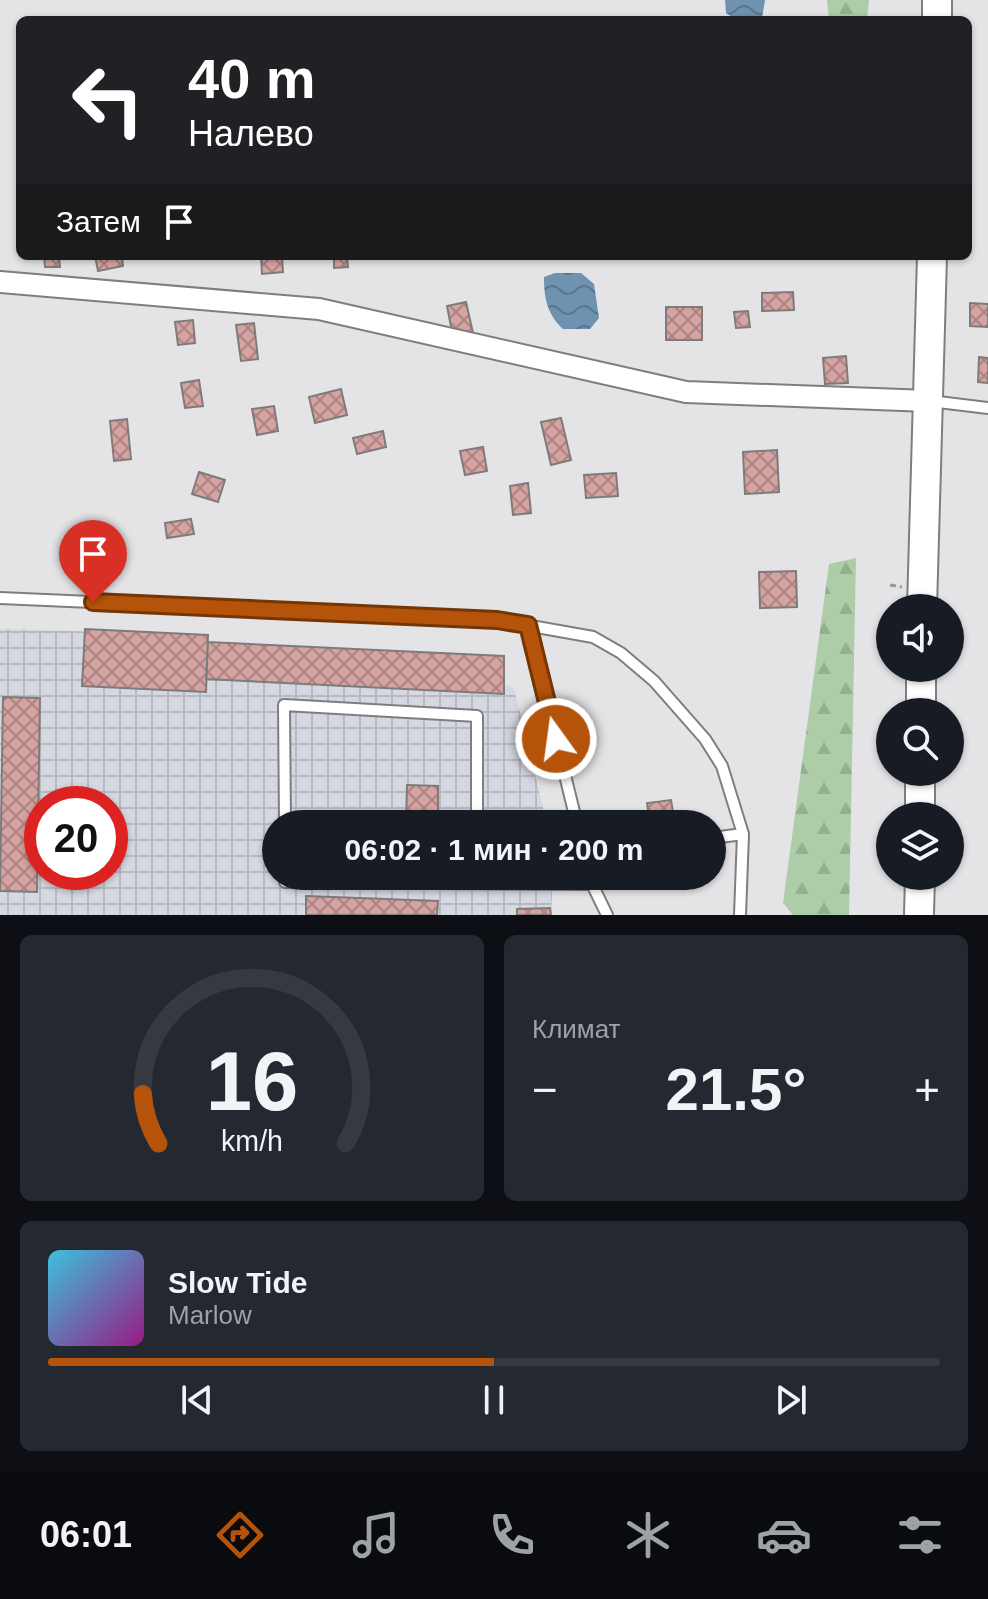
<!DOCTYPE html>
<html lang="ru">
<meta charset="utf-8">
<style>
:root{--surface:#171b24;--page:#242831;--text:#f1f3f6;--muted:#9ea1a6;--line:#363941;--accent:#b45309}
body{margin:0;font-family:Helvetica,sans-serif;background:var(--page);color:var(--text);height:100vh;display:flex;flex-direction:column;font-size:30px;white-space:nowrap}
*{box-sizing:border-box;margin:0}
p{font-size:26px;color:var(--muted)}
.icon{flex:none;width:44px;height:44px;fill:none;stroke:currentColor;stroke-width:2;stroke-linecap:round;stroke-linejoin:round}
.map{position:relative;height:915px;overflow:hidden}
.panel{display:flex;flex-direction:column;gap:20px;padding:20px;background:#0d0f14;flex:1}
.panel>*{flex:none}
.guide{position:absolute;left:16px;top:16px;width:956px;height:244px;border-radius:12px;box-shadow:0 2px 6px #0004;background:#202124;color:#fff;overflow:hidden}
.buttons{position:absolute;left:876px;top:594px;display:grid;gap:16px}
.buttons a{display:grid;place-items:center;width:88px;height:88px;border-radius:50%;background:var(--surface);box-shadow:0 2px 6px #0004;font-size:40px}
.speed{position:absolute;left:24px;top:786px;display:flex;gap:16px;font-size:40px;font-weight:700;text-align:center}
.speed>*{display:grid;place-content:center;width:104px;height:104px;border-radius:50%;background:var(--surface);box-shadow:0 2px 6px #0004;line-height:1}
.speed .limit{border:12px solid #d22;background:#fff;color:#111}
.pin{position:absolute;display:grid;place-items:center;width:68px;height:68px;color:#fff;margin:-82px -34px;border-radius:50% 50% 50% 0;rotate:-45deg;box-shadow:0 0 8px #0007}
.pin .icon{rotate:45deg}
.me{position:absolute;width:88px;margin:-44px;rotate:346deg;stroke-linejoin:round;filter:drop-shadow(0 0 6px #0008)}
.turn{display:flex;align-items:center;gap:28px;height:168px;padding:0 40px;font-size:36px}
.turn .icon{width:104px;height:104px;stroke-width:2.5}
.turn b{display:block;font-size:56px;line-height:68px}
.then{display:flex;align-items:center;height:76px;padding:0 40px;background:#0003;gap:16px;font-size:30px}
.big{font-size:60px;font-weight:800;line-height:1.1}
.panel .widget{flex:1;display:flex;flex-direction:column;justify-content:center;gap:12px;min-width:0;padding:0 28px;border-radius:12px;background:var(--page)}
.panel .dial{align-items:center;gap:0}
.dial svg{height:208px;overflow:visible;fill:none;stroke:var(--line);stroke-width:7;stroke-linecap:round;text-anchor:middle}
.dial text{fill:var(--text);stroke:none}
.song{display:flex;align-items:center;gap:24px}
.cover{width:96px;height:96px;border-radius:12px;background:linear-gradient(135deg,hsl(190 70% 55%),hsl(310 70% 35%))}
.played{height:8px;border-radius:4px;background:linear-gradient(90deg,var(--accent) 50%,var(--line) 50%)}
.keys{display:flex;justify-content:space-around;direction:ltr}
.heat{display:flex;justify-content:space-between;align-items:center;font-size:44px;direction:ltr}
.panel .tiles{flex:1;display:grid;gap:20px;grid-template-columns:1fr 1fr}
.widget:last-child{grid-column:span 2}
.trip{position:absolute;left:262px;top:810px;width:464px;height:80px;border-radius:40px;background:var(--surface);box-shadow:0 2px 6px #0004;font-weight:800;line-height:80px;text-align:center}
.tab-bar{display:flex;height:128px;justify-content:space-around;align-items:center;background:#090b0e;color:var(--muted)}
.tab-bar .icon{width:56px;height:56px}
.tab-bar .active{color:var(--accent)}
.tab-bar b{font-size:36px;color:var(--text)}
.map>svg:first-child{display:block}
.industrial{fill:url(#industrial-grid);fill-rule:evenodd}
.forest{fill:url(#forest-firs)}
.water{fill:url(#water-waves)}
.building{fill:url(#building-cross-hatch);stroke:#7e7b7b;stroke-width:2}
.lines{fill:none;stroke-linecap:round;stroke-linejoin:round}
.service-casing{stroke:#7e7e80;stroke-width:14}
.minor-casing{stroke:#7e7e80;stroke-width:24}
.secondary-casing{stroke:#7e7e80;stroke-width:32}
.path{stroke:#979799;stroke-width:3;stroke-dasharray:6 4;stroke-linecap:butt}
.service{stroke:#fff;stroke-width:10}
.minor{stroke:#fff;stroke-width:20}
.secondary{stroke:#fff;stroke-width:28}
.route-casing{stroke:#753606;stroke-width:20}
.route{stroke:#b45309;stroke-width:14}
</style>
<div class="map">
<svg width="988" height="915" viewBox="0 0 988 915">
<defs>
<pattern id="industrial-grid" width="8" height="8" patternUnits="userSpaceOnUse" patternTransform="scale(2)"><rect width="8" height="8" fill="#d5d8e1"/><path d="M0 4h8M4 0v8" fill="none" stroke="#b6b9c0"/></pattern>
<pattern id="forest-firs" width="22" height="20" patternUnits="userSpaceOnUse" patternTransform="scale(2)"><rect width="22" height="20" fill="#adcca8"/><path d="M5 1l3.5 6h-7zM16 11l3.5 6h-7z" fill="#94ae90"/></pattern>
<pattern id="water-waves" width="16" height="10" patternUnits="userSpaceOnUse" patternTransform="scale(2)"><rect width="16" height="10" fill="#6e92af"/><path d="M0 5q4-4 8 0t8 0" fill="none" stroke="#59768d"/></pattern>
<pattern id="building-cross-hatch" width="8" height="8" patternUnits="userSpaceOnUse" patternTransform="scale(2)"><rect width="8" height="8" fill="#d5a3a1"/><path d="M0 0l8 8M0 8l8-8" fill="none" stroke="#ac8482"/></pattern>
</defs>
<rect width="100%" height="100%" fill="#e4e4e7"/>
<!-- industrial -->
<path class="industrial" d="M0 629 208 635 209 642 504 656V684L514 688 547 824H276V876H553L551 915H0ZM42 804H110V872H42Z"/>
<!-- forest -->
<path class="forest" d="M827 0H869L867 20H829Z
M856 558 849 915H793L783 903 829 564Z"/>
<!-- water -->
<path class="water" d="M725 0H765L762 18 737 20 726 13Z
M555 273H581L594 284 599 318 590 329H563C547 314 544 298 544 277Z"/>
<!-- building -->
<path class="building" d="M44 256H59L60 267H45Z
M95 256H122L123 266 98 271Z
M261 256H282L283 272 262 274Z
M334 256H347L348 267 334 268Z
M793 292 794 310 762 311V293Z
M466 302 473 333 453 337 447 306Z
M970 303 988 304V327L970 326Z
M666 307H702V340H666Z
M748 311 750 327 736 328 734 312Z
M193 320 195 343 178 345 175 322Z
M254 323 258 359 241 361 236 325Z
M846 356 848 383 825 384 823 358Z
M979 357 988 358V383L978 382Z
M199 380 203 406 185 408 181 383Z
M341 389 347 415 315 423 309 397Z
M274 406 278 431 257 435 252 409Z
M561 418 571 460 551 465 541 422Z
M127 419 131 459 114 461 110 421Z
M383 431 386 447 357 454 353 438Z
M483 447 487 471 465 475 460 451Z
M777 450 779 492 745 494 743 452Z
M199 472 225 480 218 502 192 494Z
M616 473 618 496 586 498 584 475Z
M528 483 531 513 513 515 510 486Z
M191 519 194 534 167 538 165 523Z
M796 571 797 607 760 608 759 572Z
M85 629 208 635 206 692 82 686Z
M208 642 504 656V694L206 679Z
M3 697 40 698 37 892 0 891Z
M407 785 438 786V824H406Z
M671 800 675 824H650L647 803Z
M306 896 438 901 437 915H306Z
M550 908 551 915H517V909Z"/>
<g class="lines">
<defs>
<path id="service" d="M930 401 988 408
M0 598 497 620 593 637 621 653 654 681 705 739 722 766 743 834 740 915
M528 625 577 824
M285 824 284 705 477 716V824
M712 838 743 834
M285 876V882L592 884 607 915"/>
<path id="minor" d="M0 282 319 309 686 392 929 401"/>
<path id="secondary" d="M937 20V0
M922 608 932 256
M921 712V668
M920 816V772
M919 915 920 876"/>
</defs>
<!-- service casing -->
<use href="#service" class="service-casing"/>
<!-- minor casing -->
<use href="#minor" class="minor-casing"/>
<!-- secondary casing -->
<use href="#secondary" class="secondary-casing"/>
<!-- path -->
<path class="path" d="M890 585 902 587"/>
<!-- service -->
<use href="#service" class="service"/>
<!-- minor -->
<use href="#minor" class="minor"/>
<!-- secondary -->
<use href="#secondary" class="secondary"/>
</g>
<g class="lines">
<defs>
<path id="route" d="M93 602 497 620 528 625 556 739"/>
</defs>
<!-- route casing -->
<use href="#route" class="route-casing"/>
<!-- route -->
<use href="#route" class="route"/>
</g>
</svg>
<div class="buttons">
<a><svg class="icon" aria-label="sound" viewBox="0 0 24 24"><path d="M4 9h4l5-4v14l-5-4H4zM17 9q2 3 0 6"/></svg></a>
<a><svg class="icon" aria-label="search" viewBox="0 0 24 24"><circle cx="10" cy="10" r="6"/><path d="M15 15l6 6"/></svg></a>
<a><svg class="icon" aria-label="layers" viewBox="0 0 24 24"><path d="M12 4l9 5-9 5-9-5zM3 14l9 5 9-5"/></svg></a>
</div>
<div class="speed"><div class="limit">20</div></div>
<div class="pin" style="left:93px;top:602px;background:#d93025"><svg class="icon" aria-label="arrive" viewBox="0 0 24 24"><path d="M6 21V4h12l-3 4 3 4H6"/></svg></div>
<svg class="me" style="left:556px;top:739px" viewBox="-20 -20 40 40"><circle r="17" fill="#b45309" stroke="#fff" stroke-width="3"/><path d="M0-11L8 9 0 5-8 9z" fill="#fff"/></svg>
<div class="trip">06:02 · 1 мин · 200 m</div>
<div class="guide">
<div class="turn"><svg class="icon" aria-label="left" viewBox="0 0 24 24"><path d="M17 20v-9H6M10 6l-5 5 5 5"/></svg><div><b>40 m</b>Налево</div></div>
<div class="then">Затем<svg class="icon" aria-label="arrive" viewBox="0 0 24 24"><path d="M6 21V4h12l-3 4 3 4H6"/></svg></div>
</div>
</div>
<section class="panel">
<div class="tiles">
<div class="widget dial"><svg viewBox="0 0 100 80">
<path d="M14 69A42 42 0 1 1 86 69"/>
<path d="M14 69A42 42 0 0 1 8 50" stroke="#b45309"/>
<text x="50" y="56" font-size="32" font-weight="700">16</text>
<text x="50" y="72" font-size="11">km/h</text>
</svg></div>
<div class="widget"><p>Климат</p>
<div class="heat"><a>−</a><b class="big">21.5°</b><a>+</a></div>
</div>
<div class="widget">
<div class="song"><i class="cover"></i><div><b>Slow Tide</b><p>Marlow</p></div></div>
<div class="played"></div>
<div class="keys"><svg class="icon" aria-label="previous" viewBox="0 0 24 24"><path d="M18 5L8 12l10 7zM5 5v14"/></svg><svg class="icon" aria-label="pause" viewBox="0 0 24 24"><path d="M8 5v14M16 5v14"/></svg><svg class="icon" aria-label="next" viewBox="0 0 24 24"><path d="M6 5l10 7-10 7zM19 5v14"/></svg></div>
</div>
</div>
</section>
<nav class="tab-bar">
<b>06:01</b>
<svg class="icon active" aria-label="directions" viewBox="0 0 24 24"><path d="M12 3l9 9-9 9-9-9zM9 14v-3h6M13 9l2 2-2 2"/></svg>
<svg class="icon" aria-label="music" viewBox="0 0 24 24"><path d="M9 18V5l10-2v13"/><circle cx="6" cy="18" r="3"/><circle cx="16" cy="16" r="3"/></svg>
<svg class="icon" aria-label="phone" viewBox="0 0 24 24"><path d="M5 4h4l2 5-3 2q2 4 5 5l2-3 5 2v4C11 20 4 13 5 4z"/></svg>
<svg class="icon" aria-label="climate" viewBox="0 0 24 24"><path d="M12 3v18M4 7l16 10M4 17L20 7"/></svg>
<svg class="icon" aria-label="car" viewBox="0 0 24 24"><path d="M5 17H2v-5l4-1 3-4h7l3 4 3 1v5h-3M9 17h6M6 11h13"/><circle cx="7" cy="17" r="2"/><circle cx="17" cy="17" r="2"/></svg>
<svg class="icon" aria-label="filters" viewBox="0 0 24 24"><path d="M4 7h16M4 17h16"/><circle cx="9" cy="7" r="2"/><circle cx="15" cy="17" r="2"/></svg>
</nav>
